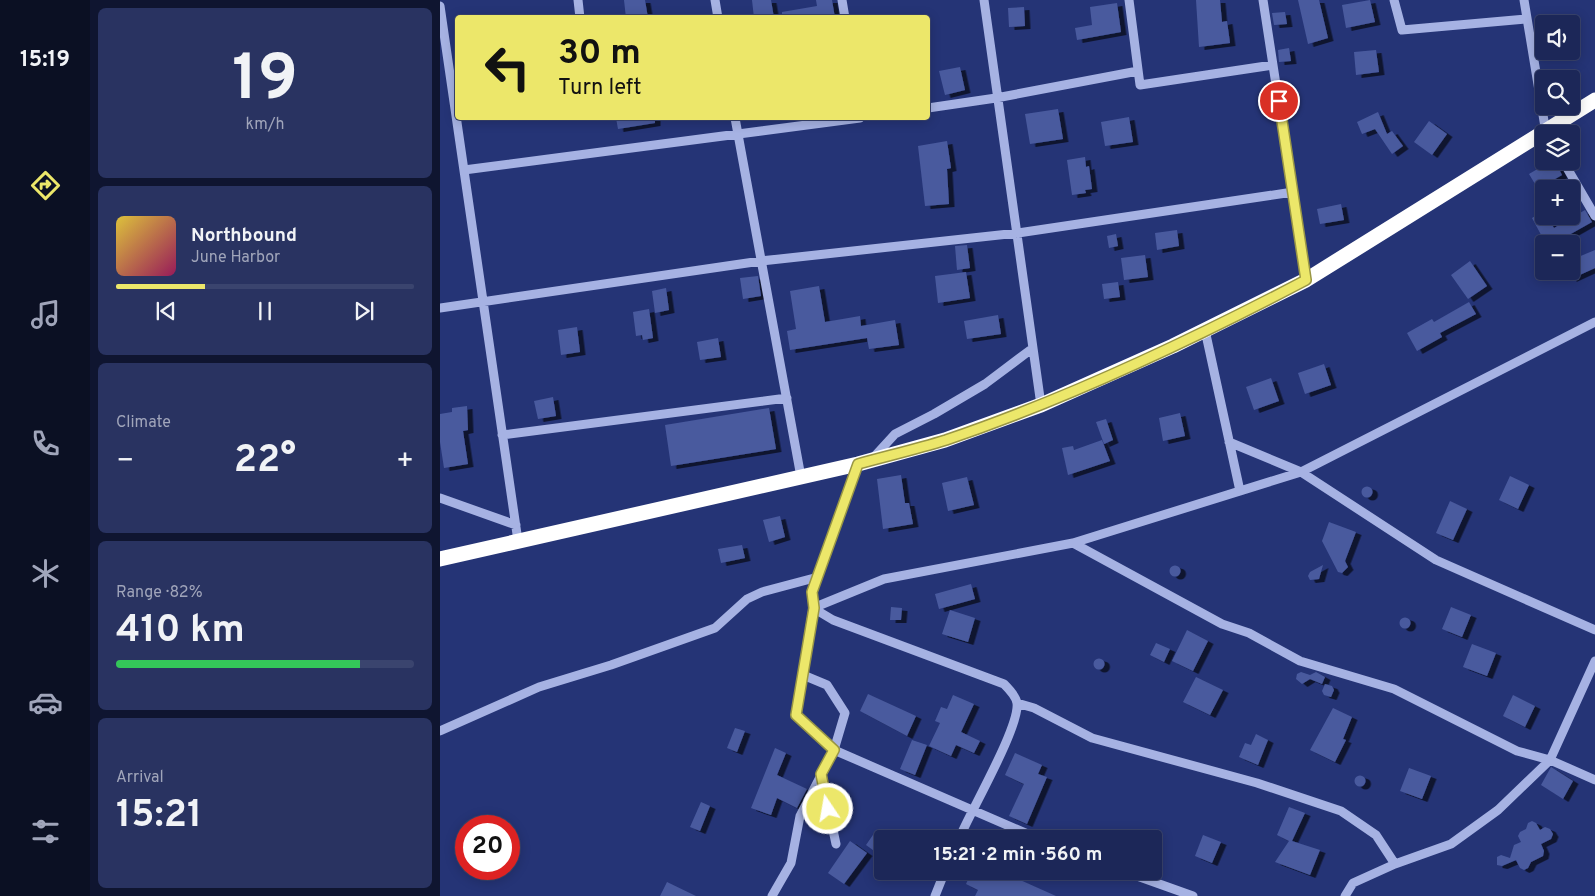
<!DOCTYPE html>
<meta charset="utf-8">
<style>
:root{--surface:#1c2758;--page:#293361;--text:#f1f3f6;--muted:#a0a5ba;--line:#3a446e;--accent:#ece76a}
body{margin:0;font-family:Overpass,sans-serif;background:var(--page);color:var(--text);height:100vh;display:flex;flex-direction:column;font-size:19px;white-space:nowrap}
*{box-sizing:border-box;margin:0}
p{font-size:16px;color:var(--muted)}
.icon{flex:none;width:28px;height:28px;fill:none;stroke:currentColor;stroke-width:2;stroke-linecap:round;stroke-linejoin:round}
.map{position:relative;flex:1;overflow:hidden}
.side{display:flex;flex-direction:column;gap:8px;padding:8px;background:#0f1530;width:350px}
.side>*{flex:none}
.banner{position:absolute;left:15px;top:15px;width:475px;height:105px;border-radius:5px;box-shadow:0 2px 12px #0003,0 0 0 1px var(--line);background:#ece76a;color:#111;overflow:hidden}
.controls{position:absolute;left:1095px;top:15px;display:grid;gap:10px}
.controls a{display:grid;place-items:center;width:45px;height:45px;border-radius:5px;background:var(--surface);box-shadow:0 2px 12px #0003,0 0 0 1px var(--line);font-size:25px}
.speed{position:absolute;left:15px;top:815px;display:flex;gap:10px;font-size:25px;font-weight:700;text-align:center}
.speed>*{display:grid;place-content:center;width:65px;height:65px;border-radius:50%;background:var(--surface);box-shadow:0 2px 12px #0003,0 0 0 1px var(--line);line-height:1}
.speed .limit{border:8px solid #d22;background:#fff;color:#111}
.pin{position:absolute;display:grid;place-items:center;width:42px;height:42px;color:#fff;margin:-21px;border:2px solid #fff;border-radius:50%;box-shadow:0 1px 5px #0007}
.me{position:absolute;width:55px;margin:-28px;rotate:348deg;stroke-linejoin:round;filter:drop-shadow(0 0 4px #0008)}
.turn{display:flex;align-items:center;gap:18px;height:105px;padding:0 20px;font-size:22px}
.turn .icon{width:65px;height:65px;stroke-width:2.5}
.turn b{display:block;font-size:35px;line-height:42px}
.big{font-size:38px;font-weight:700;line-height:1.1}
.side .tile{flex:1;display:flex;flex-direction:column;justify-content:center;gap:8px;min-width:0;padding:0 18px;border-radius:8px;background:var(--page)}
.side .dial{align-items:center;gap:0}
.dial b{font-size:65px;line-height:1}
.song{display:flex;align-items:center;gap:15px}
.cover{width:60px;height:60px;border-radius:8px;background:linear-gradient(135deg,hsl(50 70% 55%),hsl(330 70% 35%))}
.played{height:5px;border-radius:2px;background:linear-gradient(90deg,var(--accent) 30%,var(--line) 30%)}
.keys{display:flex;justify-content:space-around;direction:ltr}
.heat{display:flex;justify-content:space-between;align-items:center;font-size:28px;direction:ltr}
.charge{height:8px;border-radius:4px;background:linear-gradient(90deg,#34c759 82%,var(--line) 0)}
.trip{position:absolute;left:434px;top:830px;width:288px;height:50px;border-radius:5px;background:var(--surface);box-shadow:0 2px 12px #0003,0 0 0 1px var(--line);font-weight:700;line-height:50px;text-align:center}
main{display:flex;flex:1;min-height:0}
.tab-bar{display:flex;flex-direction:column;width:90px;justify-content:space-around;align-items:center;background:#0b1023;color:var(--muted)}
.tab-bar .icon{width:35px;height:35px}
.tab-bar .active{color:var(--accent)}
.tab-bar b{font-size:22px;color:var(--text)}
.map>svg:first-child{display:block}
.building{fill:#495a9e;filter:url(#shadow)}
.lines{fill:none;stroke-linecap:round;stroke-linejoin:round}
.minor{stroke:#a6b2e3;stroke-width:9}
.highway{stroke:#fff;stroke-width:15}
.route-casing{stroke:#999645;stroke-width:12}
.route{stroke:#ece76a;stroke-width:9}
</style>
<main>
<nav class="tab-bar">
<b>15:19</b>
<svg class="icon active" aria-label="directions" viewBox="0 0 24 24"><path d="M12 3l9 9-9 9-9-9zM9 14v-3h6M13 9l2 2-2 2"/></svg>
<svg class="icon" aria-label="music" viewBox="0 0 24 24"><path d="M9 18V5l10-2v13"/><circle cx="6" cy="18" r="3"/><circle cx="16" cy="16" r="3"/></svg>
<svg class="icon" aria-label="phone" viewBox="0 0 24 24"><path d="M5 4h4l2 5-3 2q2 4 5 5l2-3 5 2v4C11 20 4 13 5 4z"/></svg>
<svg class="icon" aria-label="climate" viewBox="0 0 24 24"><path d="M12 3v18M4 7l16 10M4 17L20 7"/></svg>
<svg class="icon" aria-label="car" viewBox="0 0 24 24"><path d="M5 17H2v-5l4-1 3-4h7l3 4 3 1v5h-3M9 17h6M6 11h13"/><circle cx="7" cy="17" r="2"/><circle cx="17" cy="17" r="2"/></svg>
<svg class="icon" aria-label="filters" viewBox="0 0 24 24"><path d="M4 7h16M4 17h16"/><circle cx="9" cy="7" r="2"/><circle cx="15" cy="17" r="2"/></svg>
</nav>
<section class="side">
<div class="tile dial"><b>19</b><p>km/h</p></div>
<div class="tile">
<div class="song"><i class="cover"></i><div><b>Northbound</b><p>June Harbor</p></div></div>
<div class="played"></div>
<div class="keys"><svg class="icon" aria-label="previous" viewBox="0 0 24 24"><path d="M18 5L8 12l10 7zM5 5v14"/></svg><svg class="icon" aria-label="pause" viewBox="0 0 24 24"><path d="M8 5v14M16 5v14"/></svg><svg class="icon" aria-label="next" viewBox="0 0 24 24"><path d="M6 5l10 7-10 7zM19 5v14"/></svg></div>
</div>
<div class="tile"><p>Climate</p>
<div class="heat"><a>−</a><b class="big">22°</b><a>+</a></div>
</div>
<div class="tile"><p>Range · 82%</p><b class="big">410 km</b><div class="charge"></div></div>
<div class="tile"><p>Arrival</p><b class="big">15:21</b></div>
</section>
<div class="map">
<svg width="1155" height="896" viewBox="0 0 1155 896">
<defs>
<filter id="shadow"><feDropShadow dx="5.5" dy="3" stdDeviation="0" flood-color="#0009"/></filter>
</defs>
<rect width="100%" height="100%" fill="#253476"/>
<!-- building -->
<path class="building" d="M184 0H205L208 18H186Z
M312 0H331L334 18H314Z
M376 0H392L395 18H342V12L377 6Z
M756 0H780L782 22 787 21 790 43 759 47Z
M858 0H879L888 38 868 44Z
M930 0 935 22 906 28 902 5Z
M677 3 681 32 637 40 635 28 652 25 650 7Z
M584 7 585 26 569 27 568 8Z
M845 12 847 24 834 25 832 13Z
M849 48 851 61 839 62 838 50Z
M936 50 939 72 916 75 914 52Z
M520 67 525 90 505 95 499 71Z
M618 109 623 139 590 144 585 114Z
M938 112 947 134 952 131 963 146 952 154 935 129 922 134 917 122Z
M689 117 693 142 665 146 661 122Z
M176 118H215V123L178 129Z
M989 121 1007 134 992 155 974 142Z
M507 141 511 168 507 169 509 204 485 206 478 146Z
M645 157 646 167 649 166 652 189 645 190 646 193 632 195 627 160Z
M1111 161H1115L1122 175 1098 189 1089 174Z
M901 204 904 220 880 224 877 209Z
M1145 210 1152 222 1113 244H1106L1092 218 1104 211V216H1107L1114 228Z
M737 230 739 246 717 250 715 233Z
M676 234 678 246 669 248 667 236Z
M527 245 530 268 517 270 515 246Z
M1155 250V268L1131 279V260Z
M705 255 708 277 684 280 681 258Z
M1030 261 1047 286 1028 299 1011 275Z
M526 272 530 298 498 303 495 276Z
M318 276 321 296 303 299 300 278Z
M678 282 680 297 664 299 662 284Z
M379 286 385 322 420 316 421 326 455 320 459 345 429 349 427 338 350 350 347 331 356 329 350 291Z
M226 288 229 310 215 313 212 291Z
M1029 302 1036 314 1000 333 1002 337 977 351 967 333 992 319 994 322Z
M209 309 213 338 203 340 202 335 196 336 193 312Z
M558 315 561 334 527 339 524 321Z
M137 327 140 352 121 355 118 330Z
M278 338 281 357 260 360 257 342Z
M884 364 891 385 865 394 858 373Z
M831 378 839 401 814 410 806 387Z
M113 397 116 416 98 419 94 401Z
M27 406 28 430 23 431 28 464 4 468 0 442V414L12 412V408Z
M329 408 336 449 231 466 225 425Z
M740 413 745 436 723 441 719 418Z
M666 419 673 440 664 444 656 422Z
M662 440 670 461 628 475 622 448 633 446 634 450Z
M461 475 465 503H469L473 524 443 529 437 479Z
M1070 476 1089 485 1078 509 1059 500Z
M527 477 534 505 508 511 502 483Z
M921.5 492a5.5 5.5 0 1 1 11 0a5.5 5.5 0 1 1-11 0Z
M1010 501 1027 509 1013 540 996 533Z
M340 516 345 537 329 542 323 520Z
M889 522 916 532 905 561 908 567 902 573 898 572 882 541Z
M302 545 305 558 281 563 278 549Z
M883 565 879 579 870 580 868 576 870 572Z
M729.5 571a5.5 5.5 0 1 1 11 0a5.5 5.5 0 1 1-11 0Z
M531 584 535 599 499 609 495 594Z
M451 607 462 608 461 620H450Z
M1011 607 1031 615 1022 637 1002 629Z
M510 610 535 618 528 642 502 634Z
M959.5 623a5.5 5.5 0 1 1 11 0a5.5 5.5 0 1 1-11 0Z
M747 630 768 641 753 671 732 661Z
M716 643 730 649 724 662 710 655Z
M1032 644 1056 653 1047 676 1023 667Z
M653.5 664a5.5 5.5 0 1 1 11 0a5.5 5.5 0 1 1-11 0Z
M861 672 870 675 876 672 885 677 882 684 870 679 862 684 856 679 857 674Z
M756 677 783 690 770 715 743 702Z
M885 684 892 686 894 690 891 697 884 695 882 691Z
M428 694 476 716 467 736 420 711Z
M513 695 534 704 521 732 540 741 534 753 516 745 511 756 489 746 500 723 495 721 501 707 507 709Z
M1073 695 1095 706 1085 727 1063 716Z
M893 708 912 717 903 739 906 740 895 762 870 750Z
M295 728 305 731 297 752 287 748Z
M816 734 828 740 818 765 799 757 805 743 811 745Z
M472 740 487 745 475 775 460 769Z
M335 748 346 753 337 775 367 789 357 808 337 798 331 815 311 808Z
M575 753 602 765 598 774 607 777 587 824 569 816 584 784 565 775Z
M1111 767 1133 781 1123 799 1101 785Z
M969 768 991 776 982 799 960 791Z
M914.5 781a5.5 5.5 0 1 1 11 0a5.5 5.5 0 1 1-11 0Z
M261 802 270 806 260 831 250 827Z
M849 807 865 813 852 841 880 850 870 875 835 862 849 841 837 835Z
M1092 821 1096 823 1100 830 1105 827 1110 829 1113 834 1111 839 1101 844 1104 851 1103 856 1091 862 1088 868 1084 870 1080 868 1076 860 1062 866 1057 865V857L1061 855 1070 858 1074 845 1081 842 1078 836 1080 832 1086 829 1088 823Z
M435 832 442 837V846L437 853 426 845Z
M763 835 781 842 772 863 755 856Z
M410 841 427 853 404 884 388 873Z
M532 871H560L616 896H535L538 890 526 884Z
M227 882 256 896H220Z"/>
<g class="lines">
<!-- minor -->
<path class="minor" d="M138 0 140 18
M275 0 278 18
M402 0 405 18
M544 0 601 405
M689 0 700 85 833 65
M823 0 866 280
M954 0 962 30 1086 19
M1084 0 1106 133
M0 6 78 541
M488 108 556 98 698 71
M295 118 361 477
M1123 161 1155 216
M24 170 420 118
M0 308 321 261 578 233 853 192
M765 330 800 491
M62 435 347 398
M789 442 861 472 996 560 1155 630
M433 458 455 434 494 414 545 384 593 348
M418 464 372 592 373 608 393 620 564 684C569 689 576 696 577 703 580 727 530 812 519 839
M0 498 76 525
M633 543 782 624 809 633 860 661 954 689 1077 751 1110 760 1155 780
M577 703 594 708 652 738 817 783 901 811 936 835 955 864
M0 731 99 687 171 665 275 628 307 599 322 592 378 577
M381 774 396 844
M599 839 394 750 356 715 373 608 444 579 633 543 861 472 1155 322
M683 871 753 896
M332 896 351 863 360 816 394 750 405 713 387 685 363 675
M495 896 505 871
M905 896 913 883 955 864 1011 844 1058 810 1110 760 1155 661"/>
<!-- highway -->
<path class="highway" d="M0 559 418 464 505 440 601 405 733 346 866 280 1155 100"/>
</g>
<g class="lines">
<defs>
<path id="route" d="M388 809 381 774 394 750 356 715 374 608 372 592 418 464C447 456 477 449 506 440 630 398 750 341 866 280L839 101"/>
</defs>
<!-- route casing -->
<use href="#route" class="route-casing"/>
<!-- route -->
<use href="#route" class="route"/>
</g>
</svg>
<div class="controls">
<a><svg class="icon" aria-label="sound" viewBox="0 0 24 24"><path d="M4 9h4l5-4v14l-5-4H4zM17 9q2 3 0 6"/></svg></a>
<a><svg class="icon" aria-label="search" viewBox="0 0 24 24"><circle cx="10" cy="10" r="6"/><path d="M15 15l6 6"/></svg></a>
<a><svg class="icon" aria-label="layers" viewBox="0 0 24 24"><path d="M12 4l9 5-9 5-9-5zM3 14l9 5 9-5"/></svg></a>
<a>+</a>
<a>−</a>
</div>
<div class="speed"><div class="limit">20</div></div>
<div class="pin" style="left:839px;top:101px;background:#d93025"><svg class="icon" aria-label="arrive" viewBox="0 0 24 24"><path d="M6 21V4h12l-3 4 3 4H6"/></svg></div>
<svg class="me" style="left:388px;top:809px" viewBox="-20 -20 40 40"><circle r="17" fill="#ece76a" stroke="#fff" stroke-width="3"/><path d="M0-11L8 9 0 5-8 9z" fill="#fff"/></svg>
<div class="trip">15:21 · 2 min · 560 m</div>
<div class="banner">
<div class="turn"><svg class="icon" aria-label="left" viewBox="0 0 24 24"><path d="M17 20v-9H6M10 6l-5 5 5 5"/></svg><div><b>30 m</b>Turn left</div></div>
</div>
</div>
</main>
